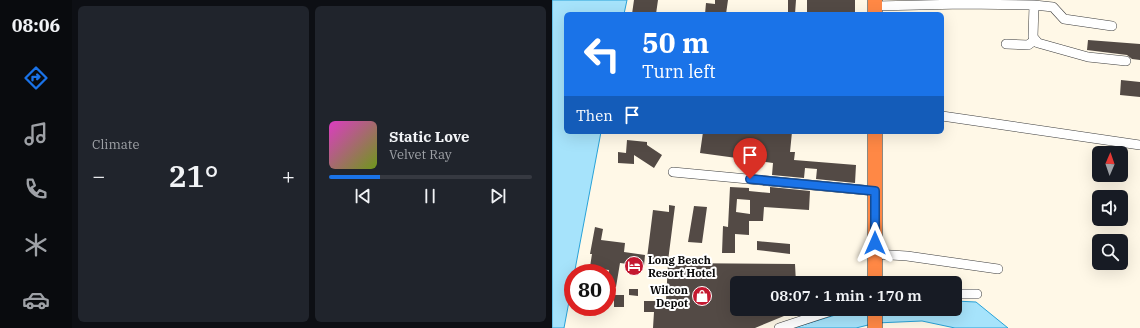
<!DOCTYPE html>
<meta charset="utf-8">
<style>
:root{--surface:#171b24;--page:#20242c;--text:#f1f3f6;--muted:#9ea1a6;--line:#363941;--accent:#1a73e8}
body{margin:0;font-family:"IBM Plex Serif",serif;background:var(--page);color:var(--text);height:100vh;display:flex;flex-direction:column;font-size:15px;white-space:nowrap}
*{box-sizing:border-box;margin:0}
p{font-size:13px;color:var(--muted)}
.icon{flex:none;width:22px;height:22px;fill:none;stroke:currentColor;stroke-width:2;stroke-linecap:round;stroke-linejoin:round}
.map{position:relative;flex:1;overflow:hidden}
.side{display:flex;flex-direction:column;gap:6px;padding:6px;background:#0d0f14;width:480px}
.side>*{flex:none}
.top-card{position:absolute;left:12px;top:12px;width:380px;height:122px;border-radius:6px;box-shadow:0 4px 16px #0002;background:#1a73e8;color:#fff;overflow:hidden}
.needle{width:26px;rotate:2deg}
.fabs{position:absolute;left:540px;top:146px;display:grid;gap:8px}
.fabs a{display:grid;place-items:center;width:36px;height:36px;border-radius:6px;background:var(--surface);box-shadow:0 4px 16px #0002;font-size:20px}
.speed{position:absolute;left:12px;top:264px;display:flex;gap:8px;font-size:20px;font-weight:700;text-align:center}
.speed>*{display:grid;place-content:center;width:52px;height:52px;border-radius:50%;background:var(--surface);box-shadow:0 4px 16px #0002;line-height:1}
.speed .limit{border:6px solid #d22;background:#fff;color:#111}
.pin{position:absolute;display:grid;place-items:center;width:34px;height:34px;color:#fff;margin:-41px -17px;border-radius:50% 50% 50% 0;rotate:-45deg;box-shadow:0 0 4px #0007}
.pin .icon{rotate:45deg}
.me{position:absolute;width:44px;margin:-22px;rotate:0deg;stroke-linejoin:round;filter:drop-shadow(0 0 3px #0008)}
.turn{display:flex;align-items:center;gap:14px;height:84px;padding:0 12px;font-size:18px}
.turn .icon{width:52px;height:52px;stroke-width:2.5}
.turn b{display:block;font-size:28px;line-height:34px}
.then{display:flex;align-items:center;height:38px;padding:0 12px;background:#0003;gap:8px;font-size:15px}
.big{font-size:30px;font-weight:600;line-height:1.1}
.side .widget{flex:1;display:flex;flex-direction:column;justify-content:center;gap:6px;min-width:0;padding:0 14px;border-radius:6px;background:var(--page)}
.song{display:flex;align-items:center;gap:12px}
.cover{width:48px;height:48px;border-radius:6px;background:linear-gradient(135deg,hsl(310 70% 55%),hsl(80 70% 35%))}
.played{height:4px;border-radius:2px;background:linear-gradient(90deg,var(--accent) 25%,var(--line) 25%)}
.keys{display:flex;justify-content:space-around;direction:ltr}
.heat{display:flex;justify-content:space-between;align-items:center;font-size:22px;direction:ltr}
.side .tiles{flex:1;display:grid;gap:6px;grid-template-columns:repeat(2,1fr)}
.trip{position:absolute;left:178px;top:276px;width:232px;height:40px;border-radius:6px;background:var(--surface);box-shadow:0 4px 16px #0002;font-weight:600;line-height:40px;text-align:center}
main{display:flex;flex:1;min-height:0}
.dock{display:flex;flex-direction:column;width:72px;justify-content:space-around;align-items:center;background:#090b0e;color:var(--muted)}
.dock .icon{width:28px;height:28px}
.dock .selected{color:var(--accent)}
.dock b{font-size:18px;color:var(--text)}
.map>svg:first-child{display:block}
.water{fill:#a6e3fb;stroke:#28a2d8}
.building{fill:#534a45;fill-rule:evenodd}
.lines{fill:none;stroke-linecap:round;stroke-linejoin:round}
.minor-casing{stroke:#3d3d3d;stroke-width:10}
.highway-casing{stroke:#1b1b1b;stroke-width:15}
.minor{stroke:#fff;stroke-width:9}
.highway{stroke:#ff8845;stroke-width:14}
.route-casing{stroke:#114b97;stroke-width:10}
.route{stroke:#1a73e8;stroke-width:7}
.labels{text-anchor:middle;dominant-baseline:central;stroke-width:4;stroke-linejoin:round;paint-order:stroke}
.poi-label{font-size:11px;font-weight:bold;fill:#0a0a0a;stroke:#fff;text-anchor:start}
</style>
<main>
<nav class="dock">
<b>08:06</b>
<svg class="icon selected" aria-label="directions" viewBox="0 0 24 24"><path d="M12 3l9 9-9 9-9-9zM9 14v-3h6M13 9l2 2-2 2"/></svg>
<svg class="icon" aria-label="music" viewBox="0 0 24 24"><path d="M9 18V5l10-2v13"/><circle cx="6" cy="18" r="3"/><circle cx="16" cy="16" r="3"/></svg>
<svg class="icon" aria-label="phone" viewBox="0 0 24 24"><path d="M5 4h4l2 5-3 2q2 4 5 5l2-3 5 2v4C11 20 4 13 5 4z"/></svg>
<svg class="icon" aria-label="climate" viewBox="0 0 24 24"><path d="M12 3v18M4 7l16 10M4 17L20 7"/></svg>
<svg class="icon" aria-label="car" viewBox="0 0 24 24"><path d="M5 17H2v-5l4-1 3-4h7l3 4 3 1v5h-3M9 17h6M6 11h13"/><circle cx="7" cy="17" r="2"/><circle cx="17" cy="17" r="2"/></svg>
</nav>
<section class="side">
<div class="tiles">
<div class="widget"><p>Climate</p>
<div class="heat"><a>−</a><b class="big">21°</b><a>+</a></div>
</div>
<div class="widget">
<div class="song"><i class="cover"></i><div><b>Static Love</b><p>Velvet Ray</p></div></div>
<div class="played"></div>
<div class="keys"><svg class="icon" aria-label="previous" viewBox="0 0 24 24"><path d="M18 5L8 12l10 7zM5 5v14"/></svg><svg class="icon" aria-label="pause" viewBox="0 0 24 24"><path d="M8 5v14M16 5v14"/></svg><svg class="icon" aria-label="next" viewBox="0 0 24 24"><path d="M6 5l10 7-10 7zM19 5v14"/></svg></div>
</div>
</div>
</section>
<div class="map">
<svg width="588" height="328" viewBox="0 0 588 328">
<rect width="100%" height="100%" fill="#fff8e7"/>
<!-- water -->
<path class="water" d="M0 0H75L72 14H14V132H49L12 328H0Z
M403 301 424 302 456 328H403L370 321 324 323 304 328H241L303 309H403Z"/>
<!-- building -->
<path class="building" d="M82 0H106L104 14H80Z
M163 0H176L174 14H153L154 3 163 4Z
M236 0H244L243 14H236Z
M255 0H303V12L255 14Z
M536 40 588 44V60L580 59 575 55 535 50Z
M569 80 588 82V97L568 95Z
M151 132H240L238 152H243L242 160 304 165 303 183 264 179 265 169 253 168 252 178 220 175 221 163 148 153Z
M75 140 95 142V145L110 155 102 168 82 155V164L66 163V152L74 153Z
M178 187 197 188V191L218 193V187L258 191 257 210 212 207 211 221H197V235L183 234V253H170L171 226 176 227ZM185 199 198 200V214L184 212Z
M117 205 123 206 116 261 95 258 101 210 117 212Z
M142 206 155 207 150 243 136 242Z
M43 227 51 229 49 240 73 243 72 252 93 255 92 266 68 263 64 287 55 285 57 270 46 269V273H37L40 254H38Z
M205 241 238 244V254L205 250Z
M116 263 243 264 244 283H185V309H249L203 328H101L102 312H92V301H114Z
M77 289H86V296L77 295Z
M62 295H72V307H62Z"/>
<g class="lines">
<defs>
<path id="minor" d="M482 5 481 37 486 43 536 57 574 61
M323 6 411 4 482 5 501 7 512 19 560 26
M454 44 476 45 483 40
M390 116 588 145
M121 172 323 191
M323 254 355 256 446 269
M403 294H425
M227 328 285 309"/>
<path id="highway" d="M323 0V14
M323 283V132
M323 309V328"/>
</defs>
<!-- minor casing -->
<use href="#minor" class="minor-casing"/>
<!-- highway casing -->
<use href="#highway" class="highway-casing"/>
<!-- minor -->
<use href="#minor" class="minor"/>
<!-- highway -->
<use href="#highway" class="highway"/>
</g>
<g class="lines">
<defs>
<path id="route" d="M198 179 323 191V243"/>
</defs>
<!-- route casing -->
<use href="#route" class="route-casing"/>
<!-- route -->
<use href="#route" class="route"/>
</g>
<!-- icons -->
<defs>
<symbol id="hotel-disc" viewBox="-11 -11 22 22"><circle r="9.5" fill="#c41830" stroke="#fff"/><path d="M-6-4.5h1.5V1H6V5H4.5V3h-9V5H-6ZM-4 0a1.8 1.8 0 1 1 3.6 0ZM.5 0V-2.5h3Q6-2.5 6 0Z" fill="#fff"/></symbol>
<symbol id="shop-disc" viewBox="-11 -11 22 22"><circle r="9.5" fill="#c41830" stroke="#fff"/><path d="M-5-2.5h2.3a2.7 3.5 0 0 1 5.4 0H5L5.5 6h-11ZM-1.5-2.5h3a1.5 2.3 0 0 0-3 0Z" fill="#fff"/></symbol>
</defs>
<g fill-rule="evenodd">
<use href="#hotel-disc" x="71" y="255" width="22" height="22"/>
<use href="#shop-disc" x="139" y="285" width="22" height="22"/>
</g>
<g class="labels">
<!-- poi labels -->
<g class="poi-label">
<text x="96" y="260">Long Beach<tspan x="96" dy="13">Resort Hotel</tspan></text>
<text x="136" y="290" text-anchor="end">Wilcon<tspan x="136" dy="13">Depot</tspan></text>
</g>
</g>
</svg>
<div class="fabs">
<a><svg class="needle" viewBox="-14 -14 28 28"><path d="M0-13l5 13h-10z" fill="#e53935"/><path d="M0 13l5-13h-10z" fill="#9ea1a6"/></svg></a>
<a><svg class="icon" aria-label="sound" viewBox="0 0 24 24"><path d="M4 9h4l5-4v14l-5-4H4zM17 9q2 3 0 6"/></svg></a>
<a><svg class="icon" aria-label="search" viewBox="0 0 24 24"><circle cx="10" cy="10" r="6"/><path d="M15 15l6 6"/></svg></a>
</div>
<div class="speed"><div class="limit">80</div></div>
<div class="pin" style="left:198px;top:179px;background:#d93025"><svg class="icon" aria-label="arrive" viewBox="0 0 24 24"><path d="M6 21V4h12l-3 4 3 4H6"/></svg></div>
<svg class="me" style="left:323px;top:243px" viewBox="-20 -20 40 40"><path d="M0-17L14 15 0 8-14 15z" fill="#1a73e8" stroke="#fff" stroke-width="4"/></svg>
<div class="trip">08:07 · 1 min · 170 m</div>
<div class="top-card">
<div class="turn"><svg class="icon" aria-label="left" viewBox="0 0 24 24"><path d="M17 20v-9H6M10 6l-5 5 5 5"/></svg><div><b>50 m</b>Turn left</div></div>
<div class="then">Then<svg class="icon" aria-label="arrive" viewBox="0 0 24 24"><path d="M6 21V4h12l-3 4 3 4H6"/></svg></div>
</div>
</div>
</main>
